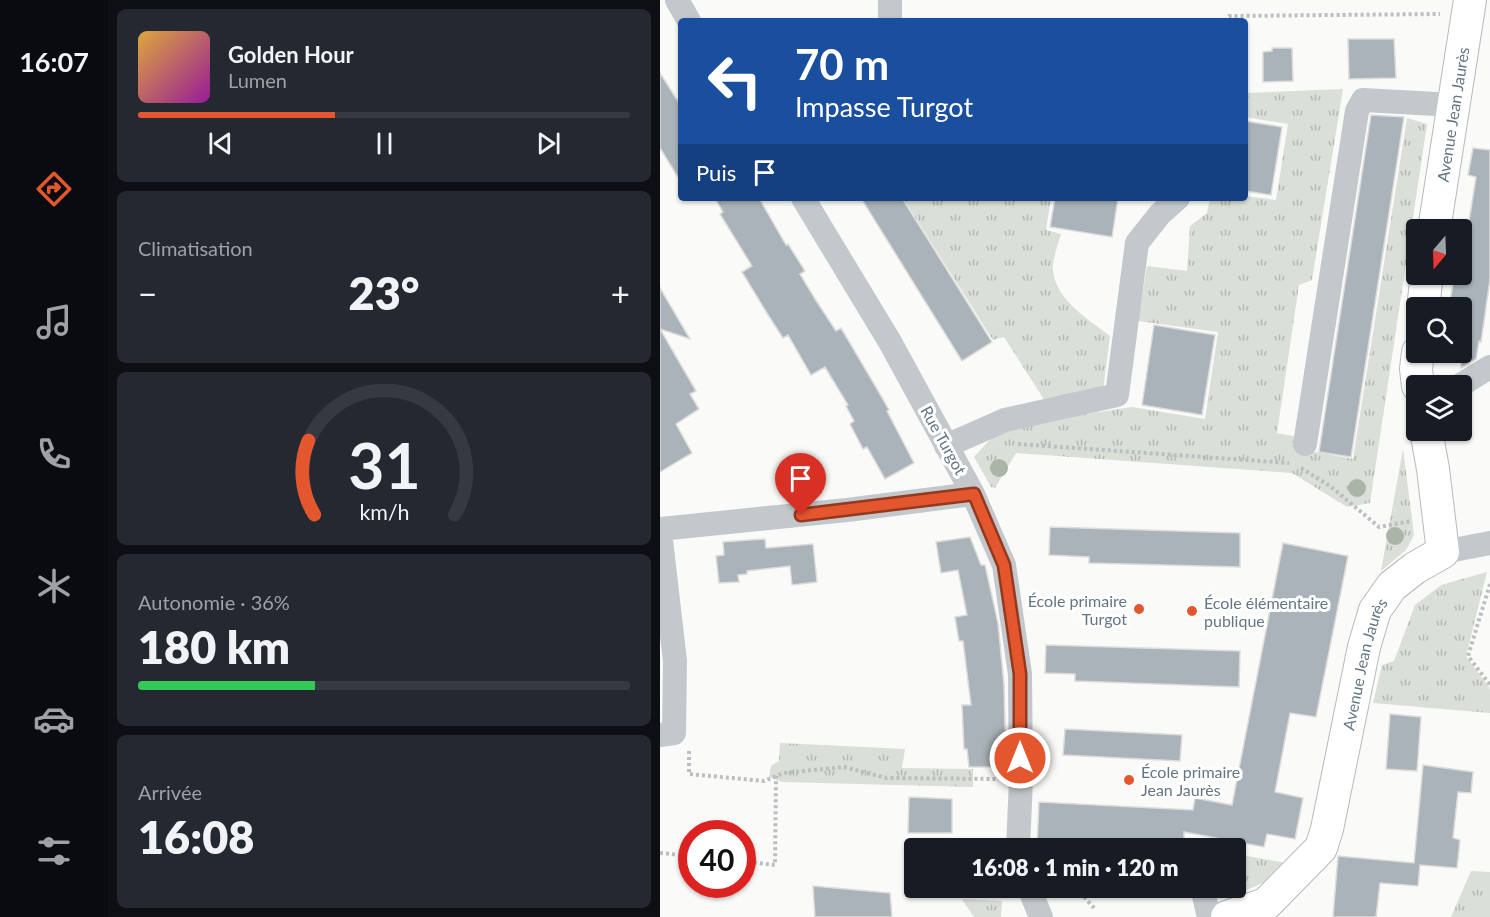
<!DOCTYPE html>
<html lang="fr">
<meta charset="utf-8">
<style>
:root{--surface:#171b24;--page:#242831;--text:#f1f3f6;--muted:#9ea1a6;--line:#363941;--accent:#e4572e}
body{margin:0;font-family:Lato,sans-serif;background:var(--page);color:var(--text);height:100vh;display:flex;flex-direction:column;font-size:22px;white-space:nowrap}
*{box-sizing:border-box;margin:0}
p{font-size:20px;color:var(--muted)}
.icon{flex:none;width:33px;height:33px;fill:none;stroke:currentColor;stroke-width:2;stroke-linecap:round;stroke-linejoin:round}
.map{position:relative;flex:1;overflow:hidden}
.panel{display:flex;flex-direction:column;gap:9px;padding:9px;background:#0d0f14;width:552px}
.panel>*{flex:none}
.hud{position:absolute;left:18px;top:18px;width:570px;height:183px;border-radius:6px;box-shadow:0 2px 4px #0004;background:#1a4fa0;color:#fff;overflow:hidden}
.needle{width:39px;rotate:199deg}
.controls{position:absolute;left:746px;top:219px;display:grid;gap:12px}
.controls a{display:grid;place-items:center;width:66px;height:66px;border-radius:6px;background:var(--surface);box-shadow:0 2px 4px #0004;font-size:30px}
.speed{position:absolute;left:18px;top:820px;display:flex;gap:12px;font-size:30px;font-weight:700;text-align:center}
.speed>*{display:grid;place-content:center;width:78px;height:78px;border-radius:50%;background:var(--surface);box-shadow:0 2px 4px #0004;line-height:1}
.speed .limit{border:9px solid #d22;background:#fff;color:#111}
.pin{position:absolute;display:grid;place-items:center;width:51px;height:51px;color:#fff;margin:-62px -26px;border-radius:50% 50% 50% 0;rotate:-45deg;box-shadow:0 0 6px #0007}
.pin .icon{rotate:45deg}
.me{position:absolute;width:66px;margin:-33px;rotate:0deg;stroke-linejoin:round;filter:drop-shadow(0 0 4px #0008)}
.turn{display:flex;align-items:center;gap:21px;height:126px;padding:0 18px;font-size:27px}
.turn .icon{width:78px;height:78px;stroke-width:2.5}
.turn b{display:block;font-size:42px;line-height:51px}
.then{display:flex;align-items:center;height:57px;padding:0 18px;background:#0003;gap:12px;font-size:22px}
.big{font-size:45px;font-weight:800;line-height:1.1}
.panel .card{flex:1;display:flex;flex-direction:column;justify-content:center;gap:9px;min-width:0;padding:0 21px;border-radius:9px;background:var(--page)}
.panel .dial{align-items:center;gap:0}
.dial svg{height:156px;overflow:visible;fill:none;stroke:var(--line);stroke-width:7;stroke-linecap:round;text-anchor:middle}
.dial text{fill:var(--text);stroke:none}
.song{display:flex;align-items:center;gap:18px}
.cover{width:72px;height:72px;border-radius:9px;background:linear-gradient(135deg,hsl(40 70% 55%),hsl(300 70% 35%))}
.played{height:6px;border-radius:3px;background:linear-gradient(90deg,var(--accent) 40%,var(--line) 40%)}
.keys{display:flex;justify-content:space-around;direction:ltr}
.heat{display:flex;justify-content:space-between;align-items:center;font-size:33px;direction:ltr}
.charge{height:9px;border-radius:4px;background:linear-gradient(90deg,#34c759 36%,var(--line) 0)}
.trip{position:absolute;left:244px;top:838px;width:342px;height:60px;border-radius:6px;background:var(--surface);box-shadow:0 2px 4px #0004;font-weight:800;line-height:60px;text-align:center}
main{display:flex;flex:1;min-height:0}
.dock{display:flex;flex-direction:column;width:108px;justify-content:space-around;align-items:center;background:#090b0e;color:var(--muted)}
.dock .icon{width:42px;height:42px}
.dock .selected{color:var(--accent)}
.dock b{font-size:27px;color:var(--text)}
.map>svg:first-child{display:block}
.grass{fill:url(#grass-tufts)}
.building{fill:#aab3b9;stroke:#dcdcda;stroke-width:1.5}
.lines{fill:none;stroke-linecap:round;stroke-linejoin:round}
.major-casing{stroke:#b5babe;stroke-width:34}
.path{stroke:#bbbfc2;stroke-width:4;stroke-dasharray:3 3;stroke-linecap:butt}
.minor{stroke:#c3c8cc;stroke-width:24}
.major{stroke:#fff;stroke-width:32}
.tree{fill:#aab4a7}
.route-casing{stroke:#94391e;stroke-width:15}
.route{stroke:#e4572e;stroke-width:10}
.poi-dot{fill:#e4572e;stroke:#fff;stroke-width:2}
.labels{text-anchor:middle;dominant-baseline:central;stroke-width:6;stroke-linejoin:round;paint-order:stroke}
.street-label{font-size:16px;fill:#657683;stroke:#fff}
.poi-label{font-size:16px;fill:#657683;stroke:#fff;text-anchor:start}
</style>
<main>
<nav class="dock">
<b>16:07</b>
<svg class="icon selected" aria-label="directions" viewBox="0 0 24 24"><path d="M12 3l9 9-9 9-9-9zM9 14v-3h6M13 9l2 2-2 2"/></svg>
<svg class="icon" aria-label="music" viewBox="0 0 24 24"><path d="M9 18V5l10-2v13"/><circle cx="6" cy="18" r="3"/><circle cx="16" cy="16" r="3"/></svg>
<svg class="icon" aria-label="phone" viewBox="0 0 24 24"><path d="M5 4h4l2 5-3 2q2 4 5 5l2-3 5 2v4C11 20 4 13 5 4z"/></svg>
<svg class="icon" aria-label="climate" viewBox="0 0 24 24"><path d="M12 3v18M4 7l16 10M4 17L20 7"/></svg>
<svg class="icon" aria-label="car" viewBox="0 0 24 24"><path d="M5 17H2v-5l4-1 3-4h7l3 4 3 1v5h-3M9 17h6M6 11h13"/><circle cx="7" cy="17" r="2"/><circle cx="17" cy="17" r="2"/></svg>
<svg class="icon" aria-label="filters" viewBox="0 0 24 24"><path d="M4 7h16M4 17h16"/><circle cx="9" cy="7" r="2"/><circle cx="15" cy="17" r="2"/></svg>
</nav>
<section class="panel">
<div class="card">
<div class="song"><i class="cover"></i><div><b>Golden Hour</b><p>Lumen</p></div></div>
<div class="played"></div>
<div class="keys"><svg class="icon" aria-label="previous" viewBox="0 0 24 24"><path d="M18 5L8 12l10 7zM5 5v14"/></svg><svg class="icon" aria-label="pause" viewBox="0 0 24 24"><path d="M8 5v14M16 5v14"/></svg><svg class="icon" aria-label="next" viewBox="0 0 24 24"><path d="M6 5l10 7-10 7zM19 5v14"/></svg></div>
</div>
<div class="card"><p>Climatisation</p>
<div class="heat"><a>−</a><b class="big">23°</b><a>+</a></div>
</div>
<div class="card dial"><svg viewBox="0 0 100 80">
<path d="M14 69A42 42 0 1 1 86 69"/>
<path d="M14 69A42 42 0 0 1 11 31" stroke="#e4572e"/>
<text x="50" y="56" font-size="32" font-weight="700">31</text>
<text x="50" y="72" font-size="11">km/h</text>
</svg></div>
<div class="card"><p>Autonomie · 36%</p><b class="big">180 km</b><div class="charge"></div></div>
<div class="card"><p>Arrivée</p><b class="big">16:08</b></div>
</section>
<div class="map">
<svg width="830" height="917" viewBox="0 0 830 917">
<defs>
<pattern id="grass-tufts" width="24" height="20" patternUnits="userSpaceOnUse" patternTransform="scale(1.5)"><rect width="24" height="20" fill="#dadfd7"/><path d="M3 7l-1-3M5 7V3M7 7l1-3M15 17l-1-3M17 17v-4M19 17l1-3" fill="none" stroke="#b4b9b4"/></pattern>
</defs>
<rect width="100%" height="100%" fill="#fafaf8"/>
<!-- grass -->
<path class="grass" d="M683 89 652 280 639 285 617 433 633 436 650 451 693 459 747 118 767 124 710 503 687 507 632 473 356 453 335 488 331 487 314 457 336 433 386 420 472 407 545 419 558 332 478 321 487 266 527 271 530 226 547 213 550 198H585V196L616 200 628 124 585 117V93Z
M243 198H391L386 230 401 234C398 244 392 261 393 271 396 300 429 320 450 336L443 390 385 401 344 337 333 340Z
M743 449 754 535 746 550 721 571Z
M827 572 806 656 830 689V713L713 703 722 665 734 661 755 605 781 585Z
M120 743 245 749 242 768 313 769V787L122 782 109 777 111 766 119 761Z
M576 854 626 863 603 883 573 896 560 891V888H576Z
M811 871 830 872V917H791Z
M303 899 342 901 341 917H314L303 901Z"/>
<!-- building -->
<path class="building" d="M688 39H734L736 78 689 79Z
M612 48H632L633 81 603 82V52L612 51Z
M0 73 21 106V182L0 148Z
M711 115 744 117 691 457 659 452Z
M585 121 622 127 611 195 585 191Z
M813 148 830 150V279L821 342 819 341 816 359 801 368V308H789L794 277 800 278 816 177 808 175Z
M55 198H99L126 245 128 244 145 271 140 274 155 299 176 331 181 328 217 389 229 410 227 411 254 463 225 479 207 447 203 449 190 424 194 421 186 406 188 405 165 367 151 375 128 335 123 338 110 318 82 272 92 266 60 214 63 212Z
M201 198H242L332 342 302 361Z
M395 198H458L452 237 390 227Z
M0 288 30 339 0 329Z
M494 325 555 335 542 415 482 405Z
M0 329 36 391 30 394 39 409 16 424 32 453 0 472Z
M390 527 580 533V567L429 563V557L389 555Z
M310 537 321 565H325L338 623 344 685 346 767H309L307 749H304L302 705H311L303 641H299L295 617 307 615 298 570 281 573 276 542Z
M105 539 106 548 153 544 157 582 132 585 130 566 87 571V574L78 575 79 582 59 583 56 556 64 555 63 542Z
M623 543 688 556 656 717 630 713 615 792 643 798 635 839 607 834 604 847 524 832V849H459L413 847V849L377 847 379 802 533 810 535 798 572 805Z
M386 645 580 651 579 687 415 681V674L385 673Z
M730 714 761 717 757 771 726 769Z
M405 729 522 735 520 761 403 755Z
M763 765 813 772 811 793 798 792 793 838 800 840 797 868 760 865 758 886 720 883 716 917H673L678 856 754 863Z
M249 797 292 799V833H248Z
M153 886 230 893 232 917H155Z"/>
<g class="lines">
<defs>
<g id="major">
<path id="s1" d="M774 230 810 0"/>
<path d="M763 308 767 274"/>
<path d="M758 352 756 369 758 386"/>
<path id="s2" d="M567 917 606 904 661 848 667 829 704 647 715 610 732 586 755 568 783 552 773 469 766 430"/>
</g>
</defs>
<!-- major casing -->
<use href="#major" class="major-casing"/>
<!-- path -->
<path class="path" d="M565 21 569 16 780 14
M358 444 629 463
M641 468 670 486 719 527 751 521
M830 584 808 656 830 685
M29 751V774L104 781 124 773 184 767 227 778 339 779
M0 853 32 856
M82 861 115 865 116 776
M416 888 435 909"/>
<!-- minor -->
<path class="minor" d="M17 0 29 21
M230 0V21
M143 198 230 342 313 494 344 565 360 674 361 779 358 849
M799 386 830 367
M645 444 697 111 703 100 794 105
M286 446 345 420 457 395 477 243 500 214 518 198
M0 529 187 510 313 494
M0 532 15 661 14 733 0 735
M783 552 830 543
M369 888 381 917
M542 888 549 917"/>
<!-- major -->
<use href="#major" class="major"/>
</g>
<!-- trees -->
<g class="tree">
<circle cx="339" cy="468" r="9"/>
<circle cx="697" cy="488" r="9"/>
<circle cx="735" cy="536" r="9"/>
</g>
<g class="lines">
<defs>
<path id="route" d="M141 515 314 494 344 565 360 674V758"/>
</defs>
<!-- route casing -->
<use href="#route" class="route-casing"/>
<!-- route -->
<use href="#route" class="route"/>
</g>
<!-- markers -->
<g class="poi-dot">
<circle cx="479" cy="609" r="6"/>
<circle cx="532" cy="611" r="6"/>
<circle cx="469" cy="780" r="6"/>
</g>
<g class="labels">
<!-- street labels -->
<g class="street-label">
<text stroke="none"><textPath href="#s1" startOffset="117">Avenue Jean Jaurès</textPath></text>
<text transform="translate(284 440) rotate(61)">Rue Turgot</text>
<text stroke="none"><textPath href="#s2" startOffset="309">Avenue Jean Jaurès</textPath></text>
</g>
<!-- poi labels -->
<g class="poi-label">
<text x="467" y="600" text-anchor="end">École primaire<tspan x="467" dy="18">Turgot</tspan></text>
<text x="544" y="602">École élémentaire<tspan x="544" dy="18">publique</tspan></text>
<text x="481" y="771">École primaire<tspan x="481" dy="18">Jean Jaurès</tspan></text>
</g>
</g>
</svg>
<div class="controls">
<a><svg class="needle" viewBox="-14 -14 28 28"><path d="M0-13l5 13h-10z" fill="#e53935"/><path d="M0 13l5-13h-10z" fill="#9ea1a6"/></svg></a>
<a><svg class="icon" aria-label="search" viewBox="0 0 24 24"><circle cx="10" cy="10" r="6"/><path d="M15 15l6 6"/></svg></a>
<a><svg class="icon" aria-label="layers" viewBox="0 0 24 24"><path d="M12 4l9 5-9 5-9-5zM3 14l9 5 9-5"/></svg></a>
</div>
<div class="speed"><div class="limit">40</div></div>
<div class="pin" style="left:141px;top:515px;background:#d93025"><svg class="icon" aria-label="arrive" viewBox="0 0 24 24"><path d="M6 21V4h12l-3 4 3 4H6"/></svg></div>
<svg class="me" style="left:360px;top:758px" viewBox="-20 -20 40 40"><circle r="17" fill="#e4572e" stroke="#fff" stroke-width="3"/><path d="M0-11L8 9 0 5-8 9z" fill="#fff"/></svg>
<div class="trip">16:08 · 1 min · 120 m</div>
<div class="hud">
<div class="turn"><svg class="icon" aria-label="left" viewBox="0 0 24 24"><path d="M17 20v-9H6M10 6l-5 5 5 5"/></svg><div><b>70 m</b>Impasse Turgot</div></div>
<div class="then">Puis<svg class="icon" aria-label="arrive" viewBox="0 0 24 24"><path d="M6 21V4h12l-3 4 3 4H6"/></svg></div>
</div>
</div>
</main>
